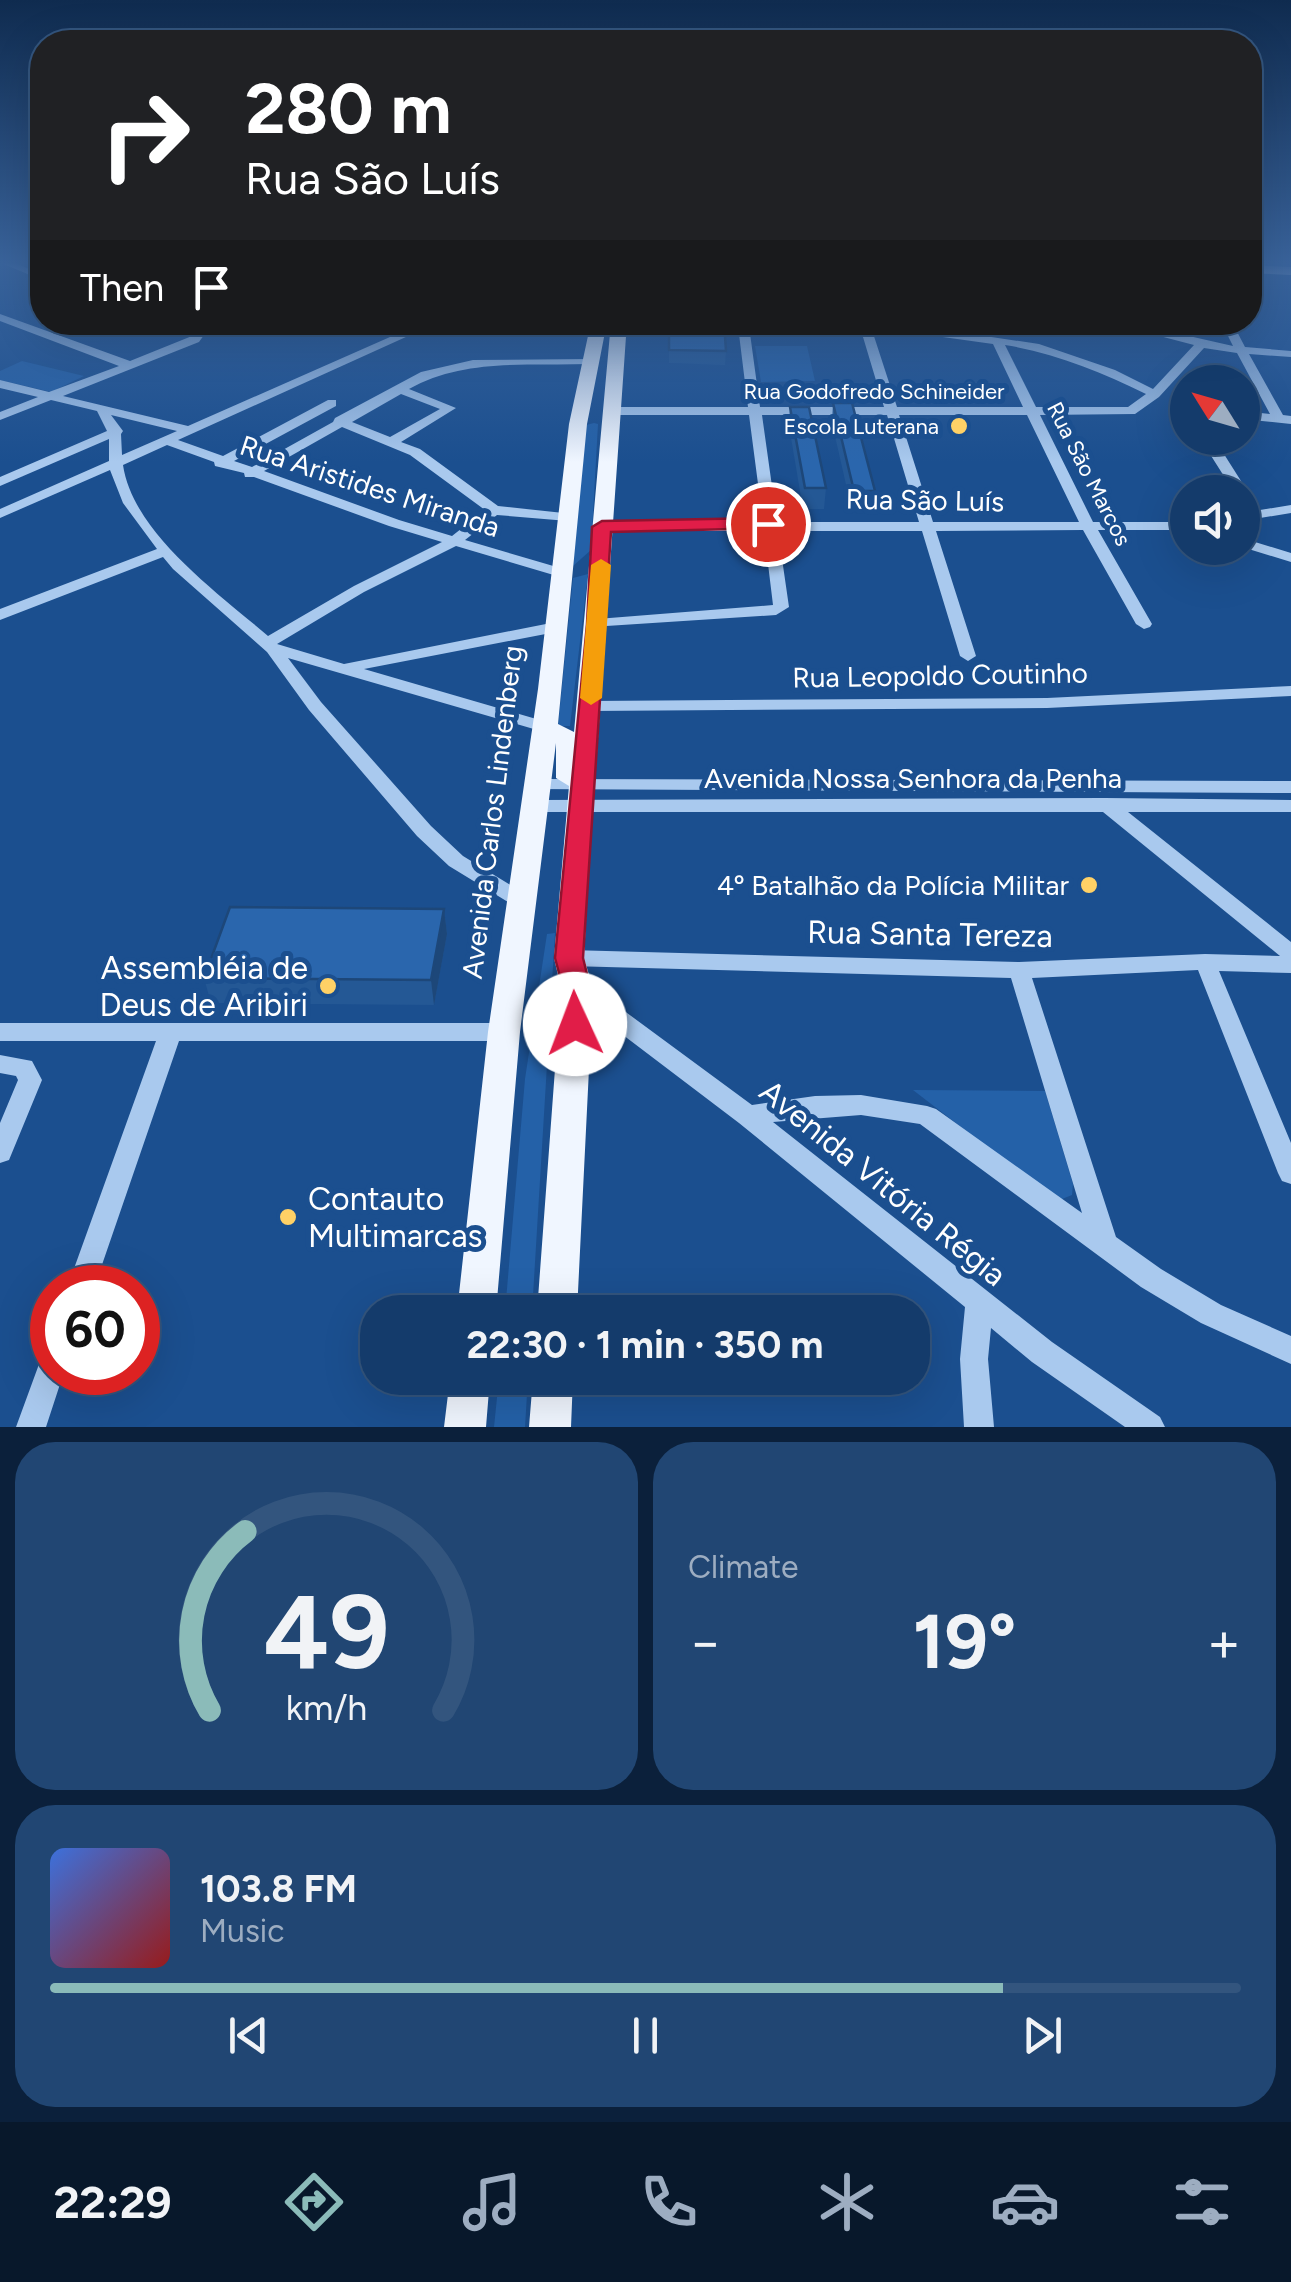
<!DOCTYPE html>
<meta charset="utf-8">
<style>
:root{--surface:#143b6b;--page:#214673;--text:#f1f3f6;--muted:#9dadc1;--line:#33557e;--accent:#8bbbb9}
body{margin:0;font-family:Figtree,sans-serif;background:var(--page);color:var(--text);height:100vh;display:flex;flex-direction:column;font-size:38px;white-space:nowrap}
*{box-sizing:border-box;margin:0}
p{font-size:32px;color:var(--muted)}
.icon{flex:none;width:55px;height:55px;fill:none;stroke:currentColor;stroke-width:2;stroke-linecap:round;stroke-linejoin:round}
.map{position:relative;height:1427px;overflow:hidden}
.panel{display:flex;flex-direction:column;gap:15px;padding:15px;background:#0b203b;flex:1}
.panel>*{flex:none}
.guide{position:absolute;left:30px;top:30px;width:1232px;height:305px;border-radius:40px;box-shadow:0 10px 40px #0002,0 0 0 2px var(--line);background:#202124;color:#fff;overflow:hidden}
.needle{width:65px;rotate:307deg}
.buttons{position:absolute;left:1170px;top:365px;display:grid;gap:20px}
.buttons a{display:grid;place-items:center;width:90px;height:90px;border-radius:50%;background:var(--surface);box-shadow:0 10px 40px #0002,0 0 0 2px var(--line);font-size:50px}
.speed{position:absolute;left:30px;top:1265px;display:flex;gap:20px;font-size:50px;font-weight:700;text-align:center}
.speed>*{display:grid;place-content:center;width:130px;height:130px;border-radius:50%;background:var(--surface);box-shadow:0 10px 40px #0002,0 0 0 2px var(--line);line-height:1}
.speed .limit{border:15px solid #d22;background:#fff;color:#111}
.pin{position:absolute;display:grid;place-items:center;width:85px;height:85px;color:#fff;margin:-42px;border:5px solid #fff;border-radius:50%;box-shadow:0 2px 10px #0007}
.me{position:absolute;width:110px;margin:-55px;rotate:358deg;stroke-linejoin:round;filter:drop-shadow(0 0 8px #0008)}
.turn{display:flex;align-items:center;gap:35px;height:210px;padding:0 50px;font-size:45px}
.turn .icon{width:130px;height:130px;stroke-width:2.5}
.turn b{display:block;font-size:70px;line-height:85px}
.then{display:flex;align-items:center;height:95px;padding:0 50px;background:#0003;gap:20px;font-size:38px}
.big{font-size:75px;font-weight:700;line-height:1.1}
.panel .card{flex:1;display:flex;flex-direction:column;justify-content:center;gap:15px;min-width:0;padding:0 35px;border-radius:40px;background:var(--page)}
.panel .dial{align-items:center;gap:0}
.dial svg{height:260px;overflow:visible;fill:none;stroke:var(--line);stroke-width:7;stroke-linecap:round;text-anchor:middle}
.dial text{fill:var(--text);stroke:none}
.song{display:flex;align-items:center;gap:30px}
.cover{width:120px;height:120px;border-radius:15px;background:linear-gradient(135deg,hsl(220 70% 55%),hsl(0 70% 35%))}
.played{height:10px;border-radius:5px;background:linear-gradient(90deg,var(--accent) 80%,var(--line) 80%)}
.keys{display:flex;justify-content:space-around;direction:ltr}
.heat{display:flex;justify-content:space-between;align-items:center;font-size:55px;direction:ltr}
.panel .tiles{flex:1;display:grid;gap:15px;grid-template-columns:1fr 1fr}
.card:last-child{grid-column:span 2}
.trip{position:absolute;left:360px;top:1295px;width:570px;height:100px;border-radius:40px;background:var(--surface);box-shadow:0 10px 40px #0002,0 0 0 2px var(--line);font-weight:700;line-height:100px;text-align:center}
.menu{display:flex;height:160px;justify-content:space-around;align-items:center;background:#08182b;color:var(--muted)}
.menu .icon{width:70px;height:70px}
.menu .current{color:var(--accent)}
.menu b{font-size:45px;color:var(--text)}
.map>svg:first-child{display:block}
.green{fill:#2461a8}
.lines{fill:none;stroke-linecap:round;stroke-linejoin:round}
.minor{fill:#a9c9ee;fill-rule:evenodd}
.major{fill:#f0f6ff;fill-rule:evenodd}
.wall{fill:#245895}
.shaded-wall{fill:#1d4779}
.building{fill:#2a66ad;stroke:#1d4779;stroke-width:2.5}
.route{fill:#e11d48;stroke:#92132f;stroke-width:2.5}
.slow{fill:#f59e0b}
.poi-dot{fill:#ffd166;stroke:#1b4f8f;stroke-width:4}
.labels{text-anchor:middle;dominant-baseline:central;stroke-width:10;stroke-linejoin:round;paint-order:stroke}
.far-street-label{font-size:22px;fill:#fff;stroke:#1b4f8f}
.far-poi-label{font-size:22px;fill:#fff;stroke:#1b4f8f;text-anchor:end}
.street-label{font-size:28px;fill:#fff;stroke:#1b4f8f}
.poi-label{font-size:28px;fill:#fff;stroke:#1b4f8f;text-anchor:end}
.near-street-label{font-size:32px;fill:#fff;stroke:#1b4f8f}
.near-poi-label{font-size:32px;fill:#fff;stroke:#1b4f8f;text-anchor:end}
</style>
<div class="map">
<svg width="1291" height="1427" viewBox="0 0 1291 1427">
<rect width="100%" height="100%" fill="#1b4f8f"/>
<!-- green -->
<path class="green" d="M755 346H807L815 381 761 382Z
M22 361 84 376 51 392 0 380V371Z
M594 423 598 424 591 550 573 566 586 425Z
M588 574 570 726H558L573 578Z
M555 933 532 1312H505L525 1079 547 934Z
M913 1090 1045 1091 1073 1184 1072 1195 1062 1199 1049 1195Z
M499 1378H528L525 1427H494Z"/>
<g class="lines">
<!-- minor -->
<path class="minor" d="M1 263H14L42 274V280Z
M0 314 130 361 192 336 160 322H176L202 333 204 335 199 342 63 396 188 426 424 322H439L178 440 223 456 328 400H336V406L234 461 252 467 333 422 335 418 421 372 473 360 593 359 595 361 589 364C529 366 463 358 409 389L456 408 401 442 420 449 498 506 573 514V520L568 521 497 515 465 540 567 570 570 573 567 576H557L456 546 364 592 277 644 344 664 556 622 562 624 564 627 556 632 364 669 550 723 553 727 550 731 544 732 288 658 321 702 431 826 463 856 530 897 533 902 530 907H516L449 866 417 836 309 710 267 652 173 569 163 557 0 620V609L157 549 123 503 110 470 0 518V509L109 461V439L0 486V477L107 431 97 411 51 400 0 420V412L38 397 0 388V380L49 392 119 366 0 321ZM401 394 440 409 390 437 352 422ZM111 415 177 431 122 455 121 434 123 431ZM342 427 410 455 485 510 452 536 399 520 264 471ZM167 445 214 462 215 466 244 473 245 477H254L389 526 442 542 354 586 268 636C218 593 133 533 123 465Z
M474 322H484V323L479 326Z
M714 322H891L1039 344 1115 370 1153 389 1194 345 1106 322H1127L1233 346 1221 322H1232L1245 347 1291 351V357L1249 354 1283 415 1291 416V424L1242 419V411L1270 414 1237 353 1204 348 1159 397 1135 414 1040 415 1093 522H1188V530H1098L1152 624 1150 627 1144 629 1136 624 1083 530 936 531 976 656 968 661 960 656 922 531H778L789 607 776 615 591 627 589 624 597 619 773 605 764 531H602L595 527 602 523 763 522 749 415H609L603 411 609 407H748L738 326ZM749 326 860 327 884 407H760ZM871 327 993 344 1023 407H897ZM1005 345C1055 353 1101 372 1146 394L1128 407H1036ZM762 415H887L919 522H777ZM899 415H1027L1079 522H933Z
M1215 447 1222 451 1248 492 1246 495 1234 492 1208 451Z
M1291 505V513L1242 521V513Z
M1242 538 1291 553V562L1242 547Z
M1291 686V696L1047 708 590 711 581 706 590 701 1047 698Z
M537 779 1291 781V793L530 789 528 785Z
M1105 798 1291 800V812H1128L1291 942V973L1219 971 1291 1143V1184L1282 1181 1278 1173 1198 970 1032 978 1116 1237 1161 1269 1221 1305 1291 1336V1364L1201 1323 1141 1287 920 1124 861 1115 773 1122 1052 1342 1160 1417 1165 1427H1125L1032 1362 991 1328 988 1359 994 1427H964L960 1359 965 1307 739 1123 569 994 566 988 569 982 577 980 585 982 752 1105 815 1096 861 1095 927 1106 936 1109 1082 1213 1011 978 569 966 561 964 558 958 561 952 569 950 1019 962 1205 954 1280 956 1103 812H535L525 806 535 800Z
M0 1023H504L512 1026 515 1032 512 1038 504 1041H179L94 1288H67L156 1041H0Z
M0 1055 32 1061 42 1080 9 1160 0 1163V1123L18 1080 16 1076 0 1073Z
M52 1352V1372H64L46 1427H16L42 1356Z"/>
<!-- major -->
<path class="major" d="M1250 265 1291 267V275L1250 273Z
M591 322H607L587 424 558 724 574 732 611 322H627L588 882 584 958 593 988 577 1312H537L561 988 554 958 569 786 556 778V743L520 1032 496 1312H457L488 1032 538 689 569 424Z
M450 1378H490L486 1427H444Z
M533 1378H573L571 1427H529Z"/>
</g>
<!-- wall -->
<path class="wall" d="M669 322 726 351 725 365 669 363Z
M833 403 875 491 873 511H852L832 423Z
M790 407 826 488 824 509H803L789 426Z
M444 909 447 934 434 1005 211 1003 204 978Z"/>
<!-- shaded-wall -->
<path class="shaded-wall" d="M444 909 447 934 434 1005 431 980Z"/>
<!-- building -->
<path class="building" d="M669 322H724L726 351 669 350Z
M833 403H852L875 491H854Z
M790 407H809L826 488H805Z
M230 907 444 909 431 980 204 978Z"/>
<!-- sky -->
<linearGradient id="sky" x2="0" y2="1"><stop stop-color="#0f2b4f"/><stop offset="0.57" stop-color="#39639b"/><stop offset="1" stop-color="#39639b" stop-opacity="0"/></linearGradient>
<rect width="1291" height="462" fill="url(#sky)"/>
<!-- route -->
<path class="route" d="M768 518 778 524 775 528 611 532 583 958C589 981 597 1009 585 1032L575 1036 565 1032 560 1024 563 988 555 958 587 624 592 527 602 521Z"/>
<!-- slow -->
<path class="slow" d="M601 559 611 565 602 698 591 705 580 698 591 565Z"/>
<!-- markers -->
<g class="poi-dot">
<circle cx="959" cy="426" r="10"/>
<circle cx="1089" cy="885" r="10"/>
<circle cx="328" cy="986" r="10"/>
<circle cx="288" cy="1217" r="10"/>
</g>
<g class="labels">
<!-- far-street labels -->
<g class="far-street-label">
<text x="874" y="391">Rua Godofredo Schineider</text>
<text transform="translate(1089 474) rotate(63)">Rua São Marcos</text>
</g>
<!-- far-poi labels -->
<g class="far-poi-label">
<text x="939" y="426">Escola Luterana</text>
</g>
<!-- street labels -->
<g class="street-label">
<text transform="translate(370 486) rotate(18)">Rua Aristides Miranda</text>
<text transform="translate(925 500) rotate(1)">Rua São Luís</text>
<text transform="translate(940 675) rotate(-1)">Rua Leopoldo Coutinho</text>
<text x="913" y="778">Avenida Nossa Senhora da Penha</text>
<text transform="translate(492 812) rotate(-83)">Avenida Carlos Lindenberg</text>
</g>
<!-- poi labels -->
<g class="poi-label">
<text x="1069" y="885">4º Batalhão da Polícia Militar</text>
</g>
<!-- near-street labels -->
<g class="near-street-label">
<text transform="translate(930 934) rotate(1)">Rua Santa Tereza</text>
<text transform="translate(883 1183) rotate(39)">Avenida Vitória Régia</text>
</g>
<!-- near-poi labels -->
<g class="near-poi-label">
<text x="308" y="968">Assembléia de<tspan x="308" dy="37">Deus de Aribiri</tspan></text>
<text x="308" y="1199" text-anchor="start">Contauto<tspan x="308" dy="37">Multimarcas</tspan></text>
</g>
</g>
</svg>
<div class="buttons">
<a><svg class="needle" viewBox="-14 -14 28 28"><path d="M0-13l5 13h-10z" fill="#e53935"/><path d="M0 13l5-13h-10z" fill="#9dadc1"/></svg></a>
<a><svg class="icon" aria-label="sound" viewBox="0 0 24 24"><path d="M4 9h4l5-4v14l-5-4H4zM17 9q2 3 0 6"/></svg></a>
</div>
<div class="speed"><div class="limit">60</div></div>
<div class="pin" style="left:768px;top:524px;background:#d93025"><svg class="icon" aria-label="arrive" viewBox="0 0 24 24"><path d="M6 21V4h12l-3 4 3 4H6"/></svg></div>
<svg class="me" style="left:575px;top:1024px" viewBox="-20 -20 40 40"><circle r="19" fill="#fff"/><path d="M0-13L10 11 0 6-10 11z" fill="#e11d48"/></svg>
<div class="trip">22:30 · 1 min · 350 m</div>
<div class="guide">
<div class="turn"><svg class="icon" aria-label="right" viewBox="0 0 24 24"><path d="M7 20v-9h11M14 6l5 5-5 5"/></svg><div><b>280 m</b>Rua São Luís</div></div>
<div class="then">Then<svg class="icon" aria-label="arrive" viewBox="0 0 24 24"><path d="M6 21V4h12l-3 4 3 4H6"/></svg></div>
</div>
</div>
<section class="panel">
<div class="tiles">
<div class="card dial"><svg viewBox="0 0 100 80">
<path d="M14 69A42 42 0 1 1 86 69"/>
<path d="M14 69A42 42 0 0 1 25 14" stroke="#8bbbb9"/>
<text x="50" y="56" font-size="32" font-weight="700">49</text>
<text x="50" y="72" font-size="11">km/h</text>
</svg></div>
<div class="card"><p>Climate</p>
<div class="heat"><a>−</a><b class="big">19°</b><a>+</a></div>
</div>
<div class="card">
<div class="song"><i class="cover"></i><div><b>103.8 FM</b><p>Music</p></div></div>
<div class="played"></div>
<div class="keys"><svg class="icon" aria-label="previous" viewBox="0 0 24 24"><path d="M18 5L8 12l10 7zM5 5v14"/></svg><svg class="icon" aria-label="pause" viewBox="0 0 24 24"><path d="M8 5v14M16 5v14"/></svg><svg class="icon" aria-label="next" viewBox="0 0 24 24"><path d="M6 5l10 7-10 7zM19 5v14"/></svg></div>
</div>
</div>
</section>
<nav class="menu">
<b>22:29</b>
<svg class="icon current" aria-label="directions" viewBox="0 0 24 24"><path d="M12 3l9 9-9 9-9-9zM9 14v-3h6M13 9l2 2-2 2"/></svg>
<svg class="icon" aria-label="music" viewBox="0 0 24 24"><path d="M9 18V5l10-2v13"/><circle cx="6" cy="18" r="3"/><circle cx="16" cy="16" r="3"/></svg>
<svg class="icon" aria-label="phone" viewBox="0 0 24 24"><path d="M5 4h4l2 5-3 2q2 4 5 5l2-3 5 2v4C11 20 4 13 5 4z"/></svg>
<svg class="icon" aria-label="climate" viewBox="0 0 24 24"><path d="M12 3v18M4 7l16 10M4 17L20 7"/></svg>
<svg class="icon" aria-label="car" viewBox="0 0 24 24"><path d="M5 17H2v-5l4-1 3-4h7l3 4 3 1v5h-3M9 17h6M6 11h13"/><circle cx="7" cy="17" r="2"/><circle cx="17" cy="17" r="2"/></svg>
<svg class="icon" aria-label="filters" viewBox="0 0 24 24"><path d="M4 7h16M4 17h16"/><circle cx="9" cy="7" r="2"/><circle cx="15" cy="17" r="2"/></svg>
</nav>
